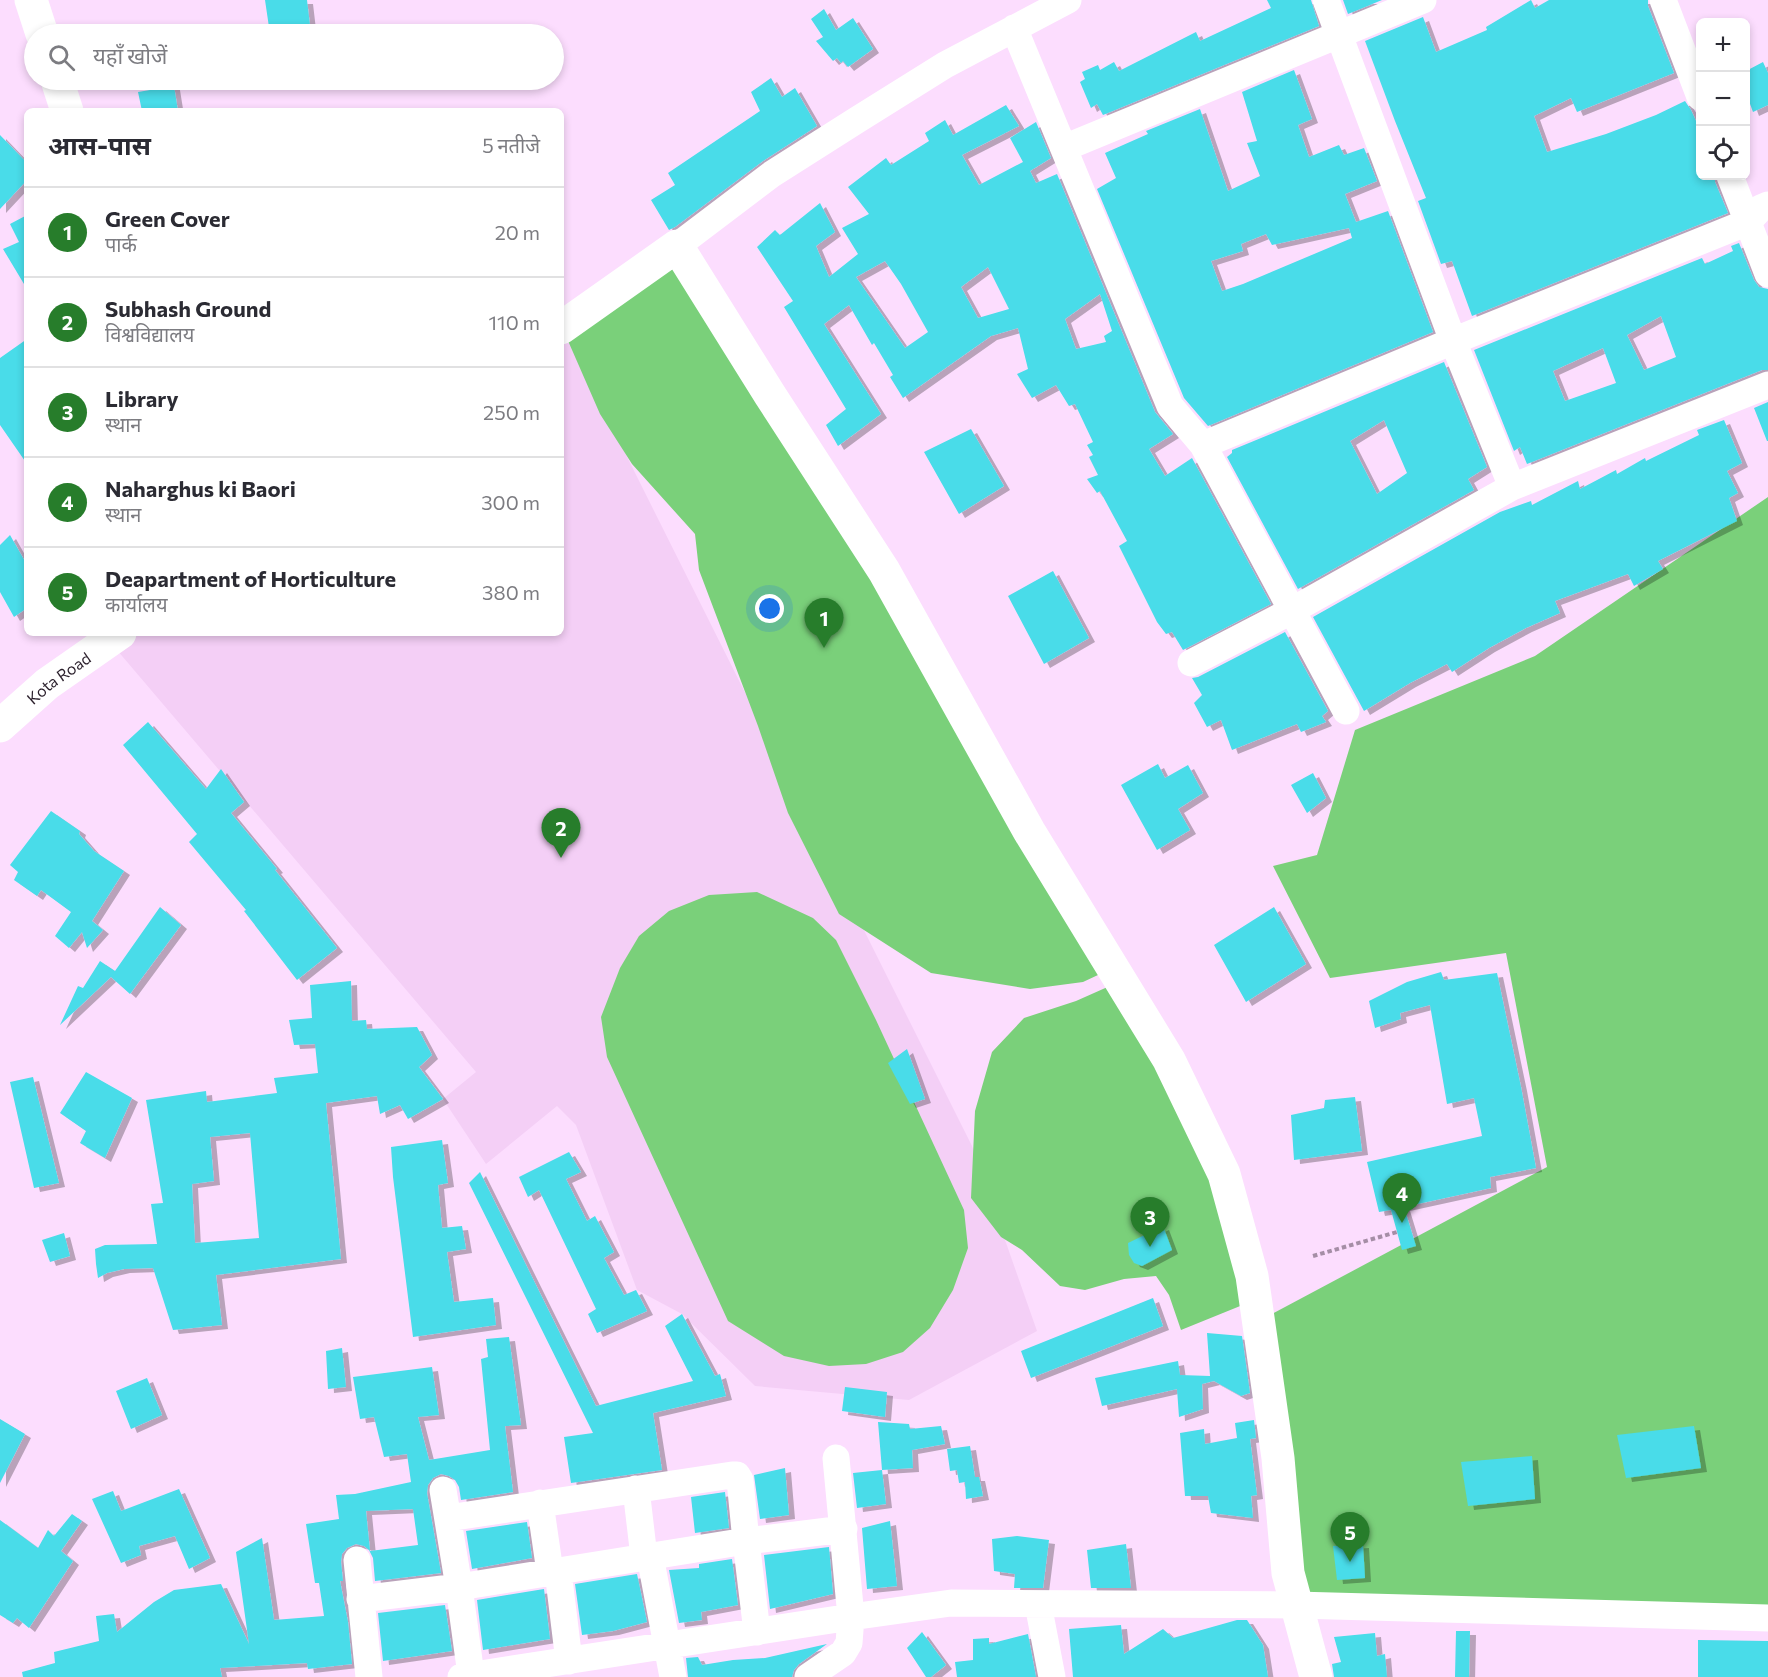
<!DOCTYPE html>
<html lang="hi">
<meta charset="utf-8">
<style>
body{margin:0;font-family:Commissioner,"Noto Sans Devanagari",sans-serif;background:#f2f2f3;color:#2b2b33}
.controls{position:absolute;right:18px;top:18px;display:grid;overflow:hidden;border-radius:9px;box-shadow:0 3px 9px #0003}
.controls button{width:54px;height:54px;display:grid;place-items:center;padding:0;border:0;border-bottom:2px solid #e1e1e2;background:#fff;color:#2b2b33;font:30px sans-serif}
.you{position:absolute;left:770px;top:609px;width:21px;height:21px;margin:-15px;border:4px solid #fff;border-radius:50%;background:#1a73e8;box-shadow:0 0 0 9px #1a73e833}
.badge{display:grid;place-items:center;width:39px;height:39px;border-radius:50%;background:#277d2b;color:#fff;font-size:20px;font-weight:700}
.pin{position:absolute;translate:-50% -50px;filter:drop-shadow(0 2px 3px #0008)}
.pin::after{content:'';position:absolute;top:32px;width:21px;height:18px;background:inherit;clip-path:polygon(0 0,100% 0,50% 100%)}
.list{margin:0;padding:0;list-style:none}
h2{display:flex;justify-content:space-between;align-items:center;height:78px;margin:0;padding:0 24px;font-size:26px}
h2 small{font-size:20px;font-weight:400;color:#7c7c81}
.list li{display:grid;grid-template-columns:39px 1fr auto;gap:18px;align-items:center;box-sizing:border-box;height:90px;padding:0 24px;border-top:2px solid #e1e1e2}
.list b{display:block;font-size:22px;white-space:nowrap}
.list p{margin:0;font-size:20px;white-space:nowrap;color:#7c7c81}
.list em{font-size:20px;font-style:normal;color:#7c7c81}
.icon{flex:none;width:33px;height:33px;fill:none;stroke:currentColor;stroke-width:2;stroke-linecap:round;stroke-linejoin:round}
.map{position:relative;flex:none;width:1768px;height:1677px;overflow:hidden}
.search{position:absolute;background:#fff;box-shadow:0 3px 9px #0003;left:24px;top:24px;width:540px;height:66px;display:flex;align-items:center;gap:15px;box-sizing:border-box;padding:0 21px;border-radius:33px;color:#7c7c81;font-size:22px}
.panel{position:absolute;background:#fff;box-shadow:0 3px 9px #0003;left:24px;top:108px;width:540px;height:528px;border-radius:9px}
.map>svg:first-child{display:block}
</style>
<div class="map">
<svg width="1768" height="1677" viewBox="0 0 1768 1677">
<defs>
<filter id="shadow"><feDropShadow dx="6" dy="4" stdDeviation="0" flood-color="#0004"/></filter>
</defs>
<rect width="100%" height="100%" fill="#fcddfe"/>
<path fill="#f4cff6" d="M562,327l410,819 65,185 -128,69 -154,-14 -73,-72 -45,-24 -61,-165 -19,-19 -71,58 -43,-65 33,-27 -365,-429 14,-10h436z"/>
<path fill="#7ad07a" d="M677,246l436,722 -30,14 -53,7 -99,-16 -92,-59 -51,-101 -30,-87 -59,-156 -4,-36 -63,-70 -32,-50 -38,-87z
M1768,497v1120l-472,-12 -37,-284 288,-154 -41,-214 -176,25 -57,-112 44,-11 38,-125 180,-74z
M757,892l56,26 23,22 40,80 88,190 4,38 -15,42 -23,38 -27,24 -37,12 -37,2 -45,-10 -56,-35 -121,-264 -6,-40 19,-49 19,-32 30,-25 40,-16z
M1121,981l48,79 86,240 -74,30 -12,-35 -13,-19 -32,3 -39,11 -25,-4 -38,-36 -21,-13 -30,-39 4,-87 17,-59 32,-34 52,-17z"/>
<path fill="#48dce9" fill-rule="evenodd" filter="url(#shadow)" d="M265,0h42l4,34h-41z
M1267,0h44l8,26 -216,89 -6,-11 -6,4 -11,-26 5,-3 -3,-7 16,-7 2,5 14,-8 5,9 77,-39 4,9 71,-33z
M1343,0h39l-34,14z
M1531,0l4,8 14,-8h99v6l26,67 -97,39 -6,-14 -37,18 13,36 59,-18 50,-19 29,-14 6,9 10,22v44h14v6l13,31 -256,103 -20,-55 -11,3 -23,-63 8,-3 -31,-77 -30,-80 58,-24 13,35 51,-22 -1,-3z
M824,9l12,21 17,-12 20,31 -25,18 -5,-6 -2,2 -4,-5 -4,3 -17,-20 7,-4 -12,-18z
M1763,62l5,11v32l-15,7 -7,-19v-22z
M1294,70l18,49 -14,6 11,32 30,-12 5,10 20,-7 13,33 -32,13 11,28 32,-11 45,121 -225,94 -24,-28 -87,-209 19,-11 -11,-25 43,-19 -2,-3 54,-22 28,82 32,-15 -13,-33 10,-2 -15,-49zM1349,228l3,10 -109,46 -21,7 -11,-30 32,-10 -2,-7 25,-10 6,11z
M771,78l11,19 13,-9 22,38 -54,35 -88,66 -6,3 -18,-30 24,-15 -7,-12 92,-62 -9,-19z
M149,80h24l5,31h-36l-4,-19 12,-2z
M1006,105l13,21 -57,29 17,30 44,-23 -13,-24 26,-16 15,36 -21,13 6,12 21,-9 98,238 18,22 -24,15 16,27 27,-18 79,146 -88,46 -11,-18 -6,2 -9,-12 -38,-76 8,-5 -27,-50 -3,2 -10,-14 11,-4 -9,-18 4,-2 -6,-10 6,-3 -18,-38 -6,2 -13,-21 -24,13 -15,-24 11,-5 -10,-41 -27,8 -88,62 -13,-21 3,-2 -19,-32 -2,2 -23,-40 -25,19 57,90 -43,32 -12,-21 20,-16 -62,-102 9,-6 -36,-54 18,-17 5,5 40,-32 15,29 -19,14 13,31 29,-23 -16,-26 27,-14 -21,-27 38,-29 5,7 38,-24 -4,-8 20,-13 8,15zM885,261l16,23 27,48 -23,16 -49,-71zM988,267l21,42 -31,9 -17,-31zM1100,294l12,37 -8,5 2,6 -30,7 -11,-30z
M0,135l27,28v17l-27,29z
M27,215v74l-24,-40 16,-7 -9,-18z
M1739,243l15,37 5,7 9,2v81h-6l-235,94 -7,-17 -6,4 -40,-101 228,-92 3,6 28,-13 -2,-5zM1661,316l15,41 -32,13 -17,-35zM1603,348l13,35 -51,18 -12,-30z
M27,339v125l-27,-39v-67z
M1444,362l43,105 -19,12 6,11 -176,99 -71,-132 5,-4v-3zM1384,420l23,53 -30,21 -27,-53z
M1768,402v39h-1l-13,-33z
M1724,420l18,43 -15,8 11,22 -9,5 8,23 -79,40 5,8 -29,17 -6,-12 -73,27 5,12 -34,15 -37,20 -37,24 -5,-8 -37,19 -46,28 -51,-94 187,-105 31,-11 1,4 46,-24 2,8 36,-19 1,4 28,-16 1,3 53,-26 -2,-5z
M971,429l33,57 -45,28 -35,-62z
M10,535l17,30v43l-13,9 -14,-25v-47z
M1053,571l36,67 -45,26 -36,-68z
M1285,632l43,79 -6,5 4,6 -25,10 -4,-8 -65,26 -11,-30 -14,7 -13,-24 8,-8 -10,-17 6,-1z
M148,722l58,67 15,-20 23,33 -13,11 46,56 -2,1 62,78 -40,32 -53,-69 2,-1 -57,-68 8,-8 -74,-89z
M1158,764l7,14 23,-13 15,28 -25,16 12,21 -33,20 -36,-65z
M1313,773l13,25 -19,15 -16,-28z
M51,811l29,20 -1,3 15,17 30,20 -32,50 11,9 -16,18 -5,-16 -13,16 -14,-12 16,-24 -30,-22 -4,6 -23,-16 4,-8 -8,-7z
M160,907l21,18 -51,69 -19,-17 -51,48 18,-39 5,2 17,-27 15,10z
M1274,907l32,57 -60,38 -32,-57z
M1441,972l3,8 53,-7 24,114 15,81 -46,9 1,11 -87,19 12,39 -14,4 -11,-40 -12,2 -12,-50 115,-26 -8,-38 -27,6 -17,-99 -30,8 1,6 -26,9 -6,-27 38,-19z
M351,981l1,40 14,-1 1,9 50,-2 15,28 -13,12 24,32 -35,20 -8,-14 -20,9 -3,-18 -51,7 15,156 -125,16 6,50 -49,5 -20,-62 -29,1 -17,4 -9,5 -2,-14 -1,-15 10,-4 52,-1 -6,-40 12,-1 -17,-103 60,-9 1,11 70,-9 -3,-15 44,-5 -3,-29 -21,1 -5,-25 23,-2 -2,-33zM250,1133l9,105 -64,5 -3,-59 22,-3 -4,-44z
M907,1049l18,50 -15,5 -22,-41z
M86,1072l46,26 -27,60 -25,-15 6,-12 -26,-18z
M33,1077l26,106 -25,5 -24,-106z
M1355,1097l7,54 -68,9 -3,-45 33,-7 1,-8z
M442,1140l6,43 -10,2 4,43 20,-2 4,23 -19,3 7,50 39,-4 3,27 -83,12 -20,-160 -2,-30z
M569,1152l12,20 -15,7 21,42 8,-5 19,36 -10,6 20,37 12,-5 11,21 -50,22 -9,-19 8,-5 -57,-119 -11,7 -9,-20z
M480,1172l116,234 97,-25 -28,-55 17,-12 33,62 5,-2 6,22 -73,17 9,57 -91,13 -7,-46 29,-4 -124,-250z
M1163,1226l9,24 -30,16 -8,-3 -5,-8 -1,-12z
M64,1233l6,23 -20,6 -8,-22z
M1153,1298l10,28 -132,52 -10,-27z
M1207,1333l35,3 8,57 -9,3 -27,-15 -12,3 1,25 -24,8 -2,-28 -75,17 -7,-28 83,-17 2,14 30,1z
M509,1337l12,88 -16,1 8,66 -52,8 -2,-13 -4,-7 -6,-4 -8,-2 -8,4 -5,7 -1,8 14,80 -66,8 -2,-23 -4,-8 -5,-4 -8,-2 -9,4 -5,6 -1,8 2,19h-3l8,41 4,42 -44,5 -1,-6 -87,5 2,9h-199l-1,-5 33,-9 -1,-11 45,-11 -3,-25 18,-2 3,18 37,-30 20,-12 47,-6 28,60 -13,-92 26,-14 12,82 50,-4 -5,-33h-4l-9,-59 33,-5 -3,-24 19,-1 56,-12 -4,-28 -23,3 -10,-40 -14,2 -7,-42 79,-10 7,48 -21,2 11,43 61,-10 -9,-91 7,-2 -2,-18zM413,1509l5,36 -48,6 -4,-40z
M342,1348l4,39 -18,2 -2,-38z
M147,1378l15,37 -31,14 -15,-38z
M845,1387l42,5 -2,25 -43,-6z
M0,1419l25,15 -25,49z
M1254,1420l2,18 -6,1 7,56 -6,1 2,22 -42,-5 -3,-17h-23l-5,-63 24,-4 1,15 32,-6 -2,-15z
M878,1422l31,2 1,5 31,-3 4,18 -33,6 1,18 -31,2z
M1694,1426l7,42 -75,10 -9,-43z
M970,1446l5,31h4l4,19 -17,3 -1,-17 -6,1 -2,-13 -7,1 -3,-22z
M1532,1456l3,43 -67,7 -7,-44z
M785,1468l4,47 -29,4 -6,-44z
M882,1470l4,34 -29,4 -4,-35z
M179,1489l31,69 -21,11 -14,-33 -36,10 2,9 -20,8 -29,-64 21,-8 8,20z
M725,1492l4,36 -34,5 -4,-36z
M72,1514l10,7 -21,30 12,10 -44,67 -12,-10 -4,5 -13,-8v-95l38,28 10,-18 6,6z
M890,1521l7,65 -30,3 -5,-61z
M527,1522l5,36 -60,11 -6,-38z
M1017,1536l32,4 -6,48h-29l1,-14 -21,-3 -2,-32z
M1126,1544l5,44h-40l-4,-38z
M1363,1544l2,34 -28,2 -4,-34z
M829,1547l4,47 -63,15 -6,-54z
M732,1559l6,46 -37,7 1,8 -23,3 -10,-53 30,-2v-4z
M637,1574l10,48 -34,9 -31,4 -7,-51z
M544,1589l6,50 -67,11 -6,-50z
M445,1605l7,46 -69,10 -5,-48z
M1237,1620h10l16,25 5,32h-195l-4,-48 52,-4 3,29 39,-25 10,9z
M1456,1631h14l-1,46h-14z
M922,1632l24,33 -15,12h-5l-19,-29z
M1375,1633l2,23 8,-2 2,23h-53l-2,-13 9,-2 -7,-25z
M1028,1634l8,43h-79l-2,-15 18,-2v-21l16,-1v6z
M1698,1640l70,1v36h-70z
M827,1644l-28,20 -5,6 -2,7h-104l-2,-19 12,-1 4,8 31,-5 32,-2z"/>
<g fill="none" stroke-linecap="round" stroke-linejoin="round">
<path stroke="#a58ea6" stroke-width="4" stroke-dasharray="4.5 3" stroke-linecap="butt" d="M1313,1256l84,-24"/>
<path stroke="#fff" stroke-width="27" d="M1326,0l127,341 59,146
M1663,0l37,97
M1014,28l156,378 33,39 143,266
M1064,148l359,-148
M1730,176l38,98
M677,246l95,-72 85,-54 88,-55 123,-65
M1203,445l250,-104 295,-119 13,-14 7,-3
M1191,663l100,-52 221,-124 256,-102
M636,1489l8,68
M540,1503l10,69
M448,1518l284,-43h5l3,5 6,61 98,-12
M650,1556l23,121
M357,1560l12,117
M558,1571l11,90
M360,1599l99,-12 -16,-97
M1038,1604l14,73
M471,1675l-12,-88 287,-46 11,91
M461,1677l390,-60 100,-14 345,2 472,13
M808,1677l35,-24 6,-10 2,-26 -15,-159"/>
<g stroke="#fff" stroke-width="33">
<path d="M31,0l11,34"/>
<path d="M57,80l10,31"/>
<path d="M561,328l116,-82 93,149 114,176 145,260 140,229 55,114 28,102 26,182 10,115 28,104"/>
<path id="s1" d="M0,726l47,-42 73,-51"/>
</g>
</g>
<g text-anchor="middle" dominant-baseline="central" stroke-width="4.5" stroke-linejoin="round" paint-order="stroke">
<g font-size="16" fill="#2a1f2b" stroke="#fcddfe">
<text stroke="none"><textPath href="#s1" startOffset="76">Kota Road</textPath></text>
</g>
</g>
</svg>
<div class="controls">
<button>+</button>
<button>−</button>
<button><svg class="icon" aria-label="locate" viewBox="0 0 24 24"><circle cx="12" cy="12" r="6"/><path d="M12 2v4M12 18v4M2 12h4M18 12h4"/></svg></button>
</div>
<div class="you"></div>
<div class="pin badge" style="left:824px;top:648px">1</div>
<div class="pin badge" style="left:561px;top:858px">2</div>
<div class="pin badge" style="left:1150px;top:1247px">3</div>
<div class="pin badge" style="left:1402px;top:1223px">4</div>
<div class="pin badge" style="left:1350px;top:1562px">5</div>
<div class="search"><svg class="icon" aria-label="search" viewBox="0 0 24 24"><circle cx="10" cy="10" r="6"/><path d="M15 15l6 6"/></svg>यहाँ खोजें</div>
<section class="panel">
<h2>आस-पास<small>5 नतीजे</small></h2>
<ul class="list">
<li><span class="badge">1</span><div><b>Green Cover</b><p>पार्क</p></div><em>20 m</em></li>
<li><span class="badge">2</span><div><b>Subhash Ground</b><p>विश्वविद्यालय</p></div><em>110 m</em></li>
<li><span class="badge">3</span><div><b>Library</b><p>स्थान</p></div><em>250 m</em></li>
<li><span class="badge">4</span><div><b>Naharghus ki Baori</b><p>स्थान</p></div><em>300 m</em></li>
<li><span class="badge">5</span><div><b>Deapartment of Horticulture</b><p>कार्यालय</p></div><em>380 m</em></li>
</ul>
</section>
</div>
